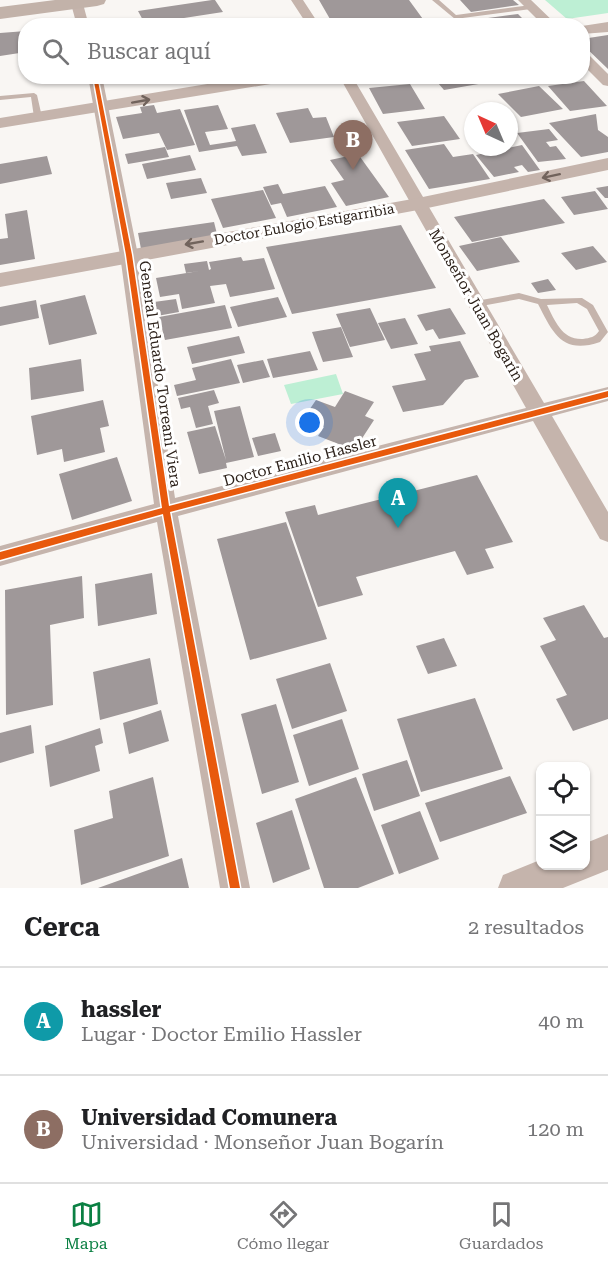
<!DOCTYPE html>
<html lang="es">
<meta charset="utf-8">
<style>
body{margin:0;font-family:"Roboto Serif",serif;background:#f6f6f6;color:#202124}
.controls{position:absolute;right:18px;bottom:18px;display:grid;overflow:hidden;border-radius:12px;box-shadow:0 2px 4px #0004}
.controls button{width:54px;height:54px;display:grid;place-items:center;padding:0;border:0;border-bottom:2px solid #e0e0e0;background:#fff;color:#202124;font:30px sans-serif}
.compass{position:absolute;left:464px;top:102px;width:54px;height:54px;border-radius:50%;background:#fff;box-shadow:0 2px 4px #0004;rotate:316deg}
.you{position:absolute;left:310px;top:423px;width:21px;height:21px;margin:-15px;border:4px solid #fff;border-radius:50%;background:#1a73e8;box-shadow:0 0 0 9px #1a73e833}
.badge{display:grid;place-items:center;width:39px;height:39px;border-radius:50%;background:#0b8043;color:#fff;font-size:20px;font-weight:700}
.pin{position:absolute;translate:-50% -50px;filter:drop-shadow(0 2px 3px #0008)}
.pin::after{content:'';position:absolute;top:32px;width:21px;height:18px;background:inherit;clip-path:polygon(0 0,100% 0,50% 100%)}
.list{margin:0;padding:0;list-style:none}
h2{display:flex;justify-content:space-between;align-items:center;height:78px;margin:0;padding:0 24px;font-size:26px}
h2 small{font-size:20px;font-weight:400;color:#757577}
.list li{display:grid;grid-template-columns:39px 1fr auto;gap:18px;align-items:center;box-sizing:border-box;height:108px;padding:0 24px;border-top:2px solid #e0e0e0}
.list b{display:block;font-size:22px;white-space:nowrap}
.list p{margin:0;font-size:20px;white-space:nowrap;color:#757577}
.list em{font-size:20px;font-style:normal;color:#757577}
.icon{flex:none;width:33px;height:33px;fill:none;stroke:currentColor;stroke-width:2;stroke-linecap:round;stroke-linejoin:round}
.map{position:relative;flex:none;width:608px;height:888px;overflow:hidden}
.search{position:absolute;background:#fff;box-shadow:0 2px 4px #0004;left:18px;right:18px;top:18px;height:66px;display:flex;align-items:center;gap:15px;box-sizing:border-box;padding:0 21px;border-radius:24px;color:#757577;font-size:22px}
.sheet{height:294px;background:#fff}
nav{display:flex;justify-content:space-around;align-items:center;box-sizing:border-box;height:84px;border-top:2px solid #e0e0e0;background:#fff;font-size:16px;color:#757577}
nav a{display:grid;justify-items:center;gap:3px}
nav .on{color:#0b8043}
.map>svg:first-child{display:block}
</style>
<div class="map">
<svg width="608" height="888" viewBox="0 0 608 888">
<rect width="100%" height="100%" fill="#f9f6f3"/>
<path fill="#bdefd4" d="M545,0h63v13l-41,6z
M336,374l7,20 -52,10 -7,-19z"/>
<path fill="#9f9899" d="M212,0h3l8,12 -78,12 -7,-13z
M319,0h90l19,26h-94z
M460,0h53l6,5 -48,7z
M518,14l12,12h-86v-2z
M113,18l2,8h-19l-1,-6z
M26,31v21l-26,4v-23z
M608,35v34l-26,-25v-5z
M106,76h20l1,4 -20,3z
M432,76h53l5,6 -46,8z
M584,81l23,25 -37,5 -22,-25z
M410,84l15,25 -42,5 -14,-26z
M539,86l24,23 -42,8 -23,-23z
M154,105l3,8 23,-4 15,36 -28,5 -8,-17 -36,6 -7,-22 26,-4 -2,-6z
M218,105l10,24 -23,3 5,13 26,-4 -5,-13 24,-4 12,29 -25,3 -5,-10 -38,6 -15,-42z
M308,108l5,10 13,-1 8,20 -44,6 -14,-30z
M596,114l2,16 10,7v15l-27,5 -32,-34z
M444,116l16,23 -48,7 -15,-24z
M549,129l9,11 -12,2 4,5 6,-1 10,13 -28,3 -21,-29z
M444,144l9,13 20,-3 17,25 -61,10 -24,-39z
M522,145l18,25 -12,2 -6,-7 -8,2 5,5 -25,5 -18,-22z
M165,147l4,10 -41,7 -3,-10z
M358,154l31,43 -43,9 -15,-23 13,-3 -14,-20z
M190,155l6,15 -49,9 -5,-15z
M47,156l5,18 -52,10v-20z
M201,178l6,15 -36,6 -5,-16z
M278,184l5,10 42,-8 12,21 -50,10 -6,-14 -10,2 -8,-18z
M608,186v12h-3l-9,-10z
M263,190l13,28 -53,10 -12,-29z
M595,191l13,18 -34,6 -13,-18z
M544,199l21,24 -93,19 -18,-25z
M27,210l8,49 -35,6v-26l8,-1 -3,-24z
M214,222l4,16 -77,11 -3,-16z
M401,225l35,63 -144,26 -26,-67z
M501,237l19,25 -43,9 -18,-25z
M593,246l14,16 -31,8 -15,-17z
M241,257l2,4 21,-3 11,31 -45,8 -4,-13 -16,2 5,17 -33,6 -3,-15 -19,3 -4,-19 49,-8 -19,3 -2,-9 23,-3 2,9 2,-1 -2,-7z
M548,279l8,11 -18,3 -7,-10z
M85,295l12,39 -48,11 -9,-40z
M278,297l9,20 -49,10 -8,-20z
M176,299l3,13 -22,4 -3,-14z
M36,300l3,18 -39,8v-19z
M225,305l7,23 -67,12 -6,-23z
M370,308l15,32 -35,7 -14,-33z
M450,308l16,26 -27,5 -6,-10 -7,2 -9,-16z
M405,318l13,26 -27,5 -13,-26z
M341,327l12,30 -30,5 -11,-30z
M239,336l6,17 -53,11 -5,-17z
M460,341l19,36 -14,3 -22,25 -40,7 -11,-26 34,-6 -12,-26 17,-3 -2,-5z
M310,351l8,19 -45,8 -6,-19z
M81,359l3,32 -53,9 -2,-32z
M231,359l9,24 -63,13 -3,-11 22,-5 -4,-12z
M263,360l7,17 -27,6 -6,-18z
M214,390l5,13 -11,3 5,18 -17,4 -6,-21 -9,2 -3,-11z
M345,391l29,11 -9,14 9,4 -15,23 -5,-2 -5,7 -31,-12 6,-9 -21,-8 13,-19 19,7z
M103,400l6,26 -9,2 5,24 -41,10 -2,-13 -25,6 -6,-39z
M240,406l14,51 -28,6 1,5 -28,6 -12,-42 28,-6 11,34 -12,-49z
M275,433l6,18 -23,5 -6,-18z
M117,457l15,44 -60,19 -13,-46z
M477,475l36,67 -28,7 9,19 -27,7 -12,-24 -99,26 7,18 -45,12 -33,-95 30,-7 3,10z
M286,522l41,117 -77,21 -33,-121z
M152,573l5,41 -59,12 -3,-42z
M82,576l2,42 -34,7 3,80 -47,10 -1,-125z
M584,605l20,33 4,-1v82l-35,12 -17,-32 11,-4 -27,-49 16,-6 -13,-22z
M444,638l13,28 -29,8 -12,-28z
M150,658l8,46 -58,16 -7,-48z
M330,663l17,48 -55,18 -16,-50z
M475,698l28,71 -82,23 -24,-73z
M276,704l23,78 -37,12 -21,-80z
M161,710l8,31 -40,13 -6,-31z
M342,719l17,50 -50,17 -16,-51z
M31,725l3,28 -34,10v-30z
M100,728l3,15 -8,3 5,25 -50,16 -5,-41z
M407,760l13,36 -46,15 -12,-37z
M510,776l17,37 -87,29 -15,-39z
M153,777l16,79 -88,29 -7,-55 39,-12 -4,-27z
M356,777l38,97 -36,14h-34l-29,-89z
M292,810l18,59 -37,14 -17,-60z
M420,811l19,48 -40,15 -18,-49z
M182,858l7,30h-91z"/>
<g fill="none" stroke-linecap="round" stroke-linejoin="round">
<path fill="#c5b4ac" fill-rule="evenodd" d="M432,0h7l17,15 75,-10 3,2 -3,2 -76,10z
M34,93l3,2 5,22 -4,2 -4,-2 -3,-20 -31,3v-4z
M519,293l22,6 41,-1 11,7 15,27 -8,10c-38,13 -47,-9 -62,-38l-19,-5 -43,8 -5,-3 5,-3zM577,303l10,6 12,22c-4,6 -9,7 -16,8 -21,1 -28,-18 -36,-34z"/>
<path fill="#c5b4ac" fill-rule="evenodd" d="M70,0h12l7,26h-12z
M291,0h12l17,26h-12z
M518,0h13l27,26h-14z
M582,52l5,1 21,21v12l-5,-1 -21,-21z
M88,76h14l36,179 37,243 351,-90 -187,-332h13l192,327 64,-16v14l-56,15 56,96v30l-8,-3 -67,-118 -355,95 72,372h-30l-63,-366 -157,44v-20l154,-42 -34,-249z"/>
<path fill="#c5b4ac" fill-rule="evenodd" d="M608,22v10l-26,2v-8z
M256,76h41l-8,5 -289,47v-10z
M608,158v12l-190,40 -418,77v-14l418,-75z
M608,834v36l-45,18h-65l5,-13 37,-15v6h46v-23z"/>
<path fill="#c2b2a9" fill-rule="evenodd" d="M55,0h51l-2,4 -7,2 -97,13v-12z"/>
<defs>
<path id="cycleway" d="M93,76h4l35,179 37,251 439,-115v6l-438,115 70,376h-10l-67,-374 -163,46v-8l162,-44 -36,-253z"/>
</defs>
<use href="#cycleway" stroke="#fff" stroke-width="3"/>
<use href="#cycleway" fill="#e8590c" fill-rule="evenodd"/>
</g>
<defs><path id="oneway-shaft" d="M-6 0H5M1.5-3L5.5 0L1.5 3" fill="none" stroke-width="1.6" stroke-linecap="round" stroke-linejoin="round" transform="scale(1.5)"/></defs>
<g stroke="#71635c">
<use href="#oneway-shaft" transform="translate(141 101) rotate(-10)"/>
<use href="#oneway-shaft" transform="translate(551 176) rotate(168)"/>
<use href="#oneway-shaft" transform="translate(194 243) rotate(170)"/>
</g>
<g text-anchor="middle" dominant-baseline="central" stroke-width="6" stroke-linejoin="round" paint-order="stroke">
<g font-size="14" fill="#2c211a" stroke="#fff">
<text transform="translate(304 224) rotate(-10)">Doctor Eulogio Estigarribia</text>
</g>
<g font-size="15" fill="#2c211a" stroke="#fff">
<text transform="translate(476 305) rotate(60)">Monseñor Juan Bogarín</text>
<text transform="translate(160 374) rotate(82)">General Eduardo Torreani Viera</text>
<text transform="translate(300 461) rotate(-15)">Doctor Emilio Hassler</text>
</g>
</g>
</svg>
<div class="controls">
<button><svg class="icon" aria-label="locate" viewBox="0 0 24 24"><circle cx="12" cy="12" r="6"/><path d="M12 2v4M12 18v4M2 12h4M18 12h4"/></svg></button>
<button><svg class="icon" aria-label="layers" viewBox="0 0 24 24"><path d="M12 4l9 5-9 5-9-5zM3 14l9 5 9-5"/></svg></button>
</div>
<svg class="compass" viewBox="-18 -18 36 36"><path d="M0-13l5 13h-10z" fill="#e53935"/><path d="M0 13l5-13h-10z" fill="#757577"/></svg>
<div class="you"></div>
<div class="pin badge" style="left:398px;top:528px;background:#0f9aa8">A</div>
<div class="pin badge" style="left:353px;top:170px;background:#8d6e63">B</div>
<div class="search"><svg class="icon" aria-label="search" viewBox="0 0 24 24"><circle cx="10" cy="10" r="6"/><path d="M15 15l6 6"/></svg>Buscar aquí</div>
</div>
<section class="sheet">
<h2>Cerca<small>2 resultados</small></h2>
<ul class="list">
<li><span class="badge" style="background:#0f9aa8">A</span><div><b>hassler</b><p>Lugar · Doctor Emilio Hassler</p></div><em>40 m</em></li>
<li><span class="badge" style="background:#8d6e63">B</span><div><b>Universidad Comunera</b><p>Universidad · Monseñor Juan Bogarín</p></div><em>120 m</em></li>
</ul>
</section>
<nav>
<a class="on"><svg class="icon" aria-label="map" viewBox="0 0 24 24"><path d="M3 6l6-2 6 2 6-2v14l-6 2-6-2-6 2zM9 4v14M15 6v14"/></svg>Mapa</a>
<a><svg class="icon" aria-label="directions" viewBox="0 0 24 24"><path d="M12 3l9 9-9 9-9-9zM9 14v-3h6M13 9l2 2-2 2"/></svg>Cómo llegar</a>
<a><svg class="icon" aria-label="saved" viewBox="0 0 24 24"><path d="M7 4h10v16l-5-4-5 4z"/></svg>Guardados</a>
</nav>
